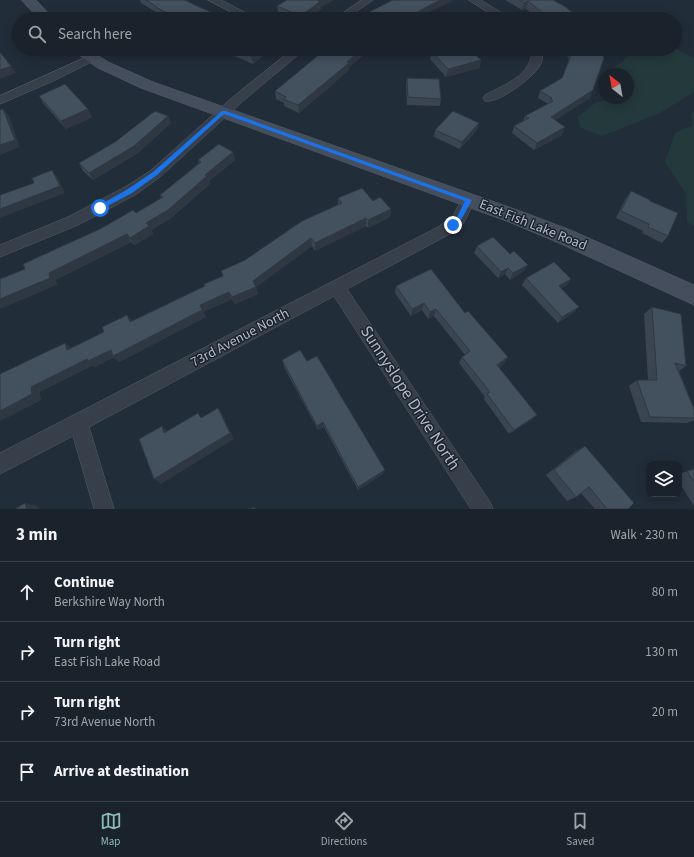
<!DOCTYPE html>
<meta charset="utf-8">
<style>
body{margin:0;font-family:"Source Sans 3",sans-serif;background:#272f38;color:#f1f3f6}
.controls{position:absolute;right:12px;bottom:12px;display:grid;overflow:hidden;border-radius:8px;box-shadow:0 2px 10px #0003}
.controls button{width:36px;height:36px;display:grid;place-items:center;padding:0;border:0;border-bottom:1px solid #383f48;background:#1a222c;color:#f1f3f6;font:20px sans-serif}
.compass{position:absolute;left:598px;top:68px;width:36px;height:36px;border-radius:50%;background:#1a222c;box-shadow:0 2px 10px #0003;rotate:329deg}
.stop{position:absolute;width:12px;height:12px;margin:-9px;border:3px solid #1a73e8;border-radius:50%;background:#fff}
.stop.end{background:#1a73e8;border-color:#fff;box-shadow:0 1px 4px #0008}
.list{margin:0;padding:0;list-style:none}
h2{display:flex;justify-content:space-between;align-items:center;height:52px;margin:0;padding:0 16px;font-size:17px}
h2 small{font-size:13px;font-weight:400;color:#9fa4a9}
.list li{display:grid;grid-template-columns:26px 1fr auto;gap:12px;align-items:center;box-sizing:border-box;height:60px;padding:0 16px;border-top:1px solid #383f48}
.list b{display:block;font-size:15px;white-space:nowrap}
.list p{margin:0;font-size:13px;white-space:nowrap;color:#9fa4a9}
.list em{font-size:13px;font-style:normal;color:#9fa4a9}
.icon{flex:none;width:22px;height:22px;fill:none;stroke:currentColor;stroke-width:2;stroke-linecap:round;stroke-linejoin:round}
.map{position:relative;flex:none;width:694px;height:509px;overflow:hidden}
.search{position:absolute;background:#1a222c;box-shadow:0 2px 10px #0003;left:12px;right:12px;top:12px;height:44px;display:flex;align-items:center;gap:10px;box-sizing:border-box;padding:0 14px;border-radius:22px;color:#9fa4a9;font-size:15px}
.sheet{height:292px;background:#1a222c}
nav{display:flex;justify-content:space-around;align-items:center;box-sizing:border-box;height:56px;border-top:1px solid #383f48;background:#1a222c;font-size:11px;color:#9fa4a9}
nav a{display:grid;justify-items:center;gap:2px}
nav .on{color:#8bbbb9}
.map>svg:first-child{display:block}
</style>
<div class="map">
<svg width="694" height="509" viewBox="0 0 694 509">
<rect width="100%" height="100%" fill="#222d3a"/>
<path fill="#24393b" d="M675,48l19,10v34l-36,22 -56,22 -21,-8 -4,-10 19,-16 32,-4v-24l-21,-1 31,-24z
M694,112v114l-7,-4 -1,-28 -21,-32 10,-29 18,-8 -2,-12z"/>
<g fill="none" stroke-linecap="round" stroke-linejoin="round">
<defs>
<path id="street" d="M208,0h13l37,19h-13z
M362,0h11l-27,19h-12z
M469,0h12l30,19h-12z
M293,49h12l-63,53 -82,75 -25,18 -57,30 -78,32v-12l68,-28 57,-30 25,-16 84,-75z
M532,49h10c1,7 1,12 -3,18 -7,11 -41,37 -54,34l-2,-3 2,-3c19,-10 48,-20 47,-46z
M91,55l4,1 1,2 -1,2 -44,22 -51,22v-8z
M469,194l5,1 2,4 -13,25 -15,11 -101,54 143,213 3,7h-22l-137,-213 -245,131 25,82h-20l-21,-73 -73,38v-21l438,-226 15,-11 11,-21z"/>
<path id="secondary" d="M22,0h14l18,19h-15z
M71,49h17l20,13 45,20 370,130 50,19 121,54v20l-135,-62 -50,-21 -368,-134 -43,-20z"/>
</defs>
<use href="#street" stroke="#545d68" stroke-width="1"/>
<use href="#secondary" stroke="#545d68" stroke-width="1"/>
<use href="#street" fill="#363f4a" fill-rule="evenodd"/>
<use href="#secondary" fill="#444e5d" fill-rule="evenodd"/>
</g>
<path fill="#3a4551" d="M140,0h45l10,5 31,14h-59l-26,-16z
M287,0h46l-12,7v2l-15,10h-15l-13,-6 -1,-7z
M505,0h48l28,19h-42l-13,-10 -4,1z
M452,1l-23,11 -12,7h-55z
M212,49h59l-18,15 -32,-14 -2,2z
M326,49h45l-22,18v3l-50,43 -15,-7v-3l-8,-4 -1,-8z
M564,49h36l-10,49 -35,22 7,15 -28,15 -22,-17 2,-7 9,-5 2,-5 23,-12 -10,-6 2,-7 22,-13 7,-18z
M432,52l49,8 -2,8 -33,9 -16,-18z
M407,78l34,21 -1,7 -33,-1 -1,-20z
M39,96l53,21 -26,12 -23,-26z
M168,116l3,7 -33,30 -45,27 -10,-9 -4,-8z
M479,123l-2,7 -17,19 -26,-12 1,-7z
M233,152l2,8 -26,21 1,3 -39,34 -20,12 2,4 -18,11 -4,-3 -76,38 2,5 -32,-16 77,-41 34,-15 25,-15 -1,-3 39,-32 -1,-3z
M631,191l19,10 18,35 -6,7 -20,-10 1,-2 -27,-13 10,-20z
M338,198l35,3 18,8 -1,8 -22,11 -2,-2 -51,25 -3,-5 -56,41 2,7 -23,10 -3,-5 -29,13 3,5 -87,45 -5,-5 -19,10 -2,-2 -54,27 2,8 -41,21 65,-78 6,5 33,-16 23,-17 5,6 73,-35 18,-10 -2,-5 24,-11 93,-56z
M477,246l47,25 -14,9 -5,-6 -7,4 -24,-25z
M431,269l73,95 -5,3 38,48 -6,5 -22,14 -25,-35 1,-2 -26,-34 3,-6 3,-2 -31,-39 -6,3 -6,-9 -11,6 -16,-23 1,-7z
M526,278l45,1 -4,6 -6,3 13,24 -16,11 -36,-38z
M652,307l34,59 -7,5 15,38v11l-7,3 -46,-1 -12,-36 8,-6h11l-4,-66z
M282,360l25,1 76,113 -25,16 -34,-63 -6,3 -34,-63z
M585,446l43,63h-33l-14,-16 -5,4 -9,4 -21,-26 30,-24z
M694,469v37l-15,-24v-8z"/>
<path fill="#2f3842" d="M319,0h14l-12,7v2l-15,10h-6v-3z
M441,0h12l-1,1 -23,11 -12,7h-10v-1l23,-13z
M528,1l-2,8 -4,1 2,-7z
M218,49h3v1l-2,2z
M261,49h10l-18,15 -1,-7z
M362,49h9l-22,18v3l-50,43 -1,-8 49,-43z
M481,60l-2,8 -33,9 2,-8z
M11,66l5,7 -16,6v-9z
M593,90l-3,8 -42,27 3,-8z
M3,109l6,7 11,31 -20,8v-10z
M88,109l4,8 -26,12 -5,-8z
M168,116l3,7 -33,30 -45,27 -4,-7z
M479,123l-2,7 -17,19 2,-7z
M565,127l-3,8 -28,15 3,-7z
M233,152l2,8 -26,21 1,3 -39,34 -20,12 2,4 -18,11 -5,-7 16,-15 59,-48z
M52,170l5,7 8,16 -65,25v-9z
M391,209l-1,8 -22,11v-8z
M366,218v8l-51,25v-8z
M127,234l4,8 -76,38 2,5 -57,24v-10l49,-26z
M311,238l1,8 -56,41 2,7 -23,10 -3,-7 21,-16z
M528,265l-4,6 -14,9 3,-7z
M508,268l-3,6 -7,4 3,-6z
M571,279l-4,6 -12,7 4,-6z
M229,292l3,7 -29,13 -3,-7z
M424,303l-2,7 -11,6 1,-7z
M579,307l-5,5 -16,11 4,-6z
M436,309l-2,7 -6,3 2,-7z
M202,310l4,7 -87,45 -5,-5 -19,10 -2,-2 -54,27 2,8 -41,21v-10l31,-24 56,-28 24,-9z
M127,315l5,7h-2z
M65,343l7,6 -5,1z
M508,357l-4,7 -11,7 4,-6z
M218,408l4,6 12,25 -73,45 -7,-5z
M537,415l-6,5 -22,14 5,-4z
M323,422l1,5 -6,3 -1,-4z
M162,426l6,6 -4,1z
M385,470l-2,4 -25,16v-3z
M25,503l12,3 1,3h-11z"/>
<path fill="#43505e" stroke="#2f3842" d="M146,0h39l10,5 31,14h-47l-16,-8z
M287,0h32l-1,1 2,1 -20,14 -23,-10z
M393,0h48l-11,5 -23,13 -5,-2 -4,3h-36l9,-8z
M519,0h34l11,6 17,13h-31l-22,-18 -4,2z
M234,49h27l-9,8z
M326,49h36l-15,13 2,1 -51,42 -15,-6 3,-2 -11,-6z
M441,49h28l12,11 -33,9 -16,-17z
M570,49h30l4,9 -11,32 -42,27 14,10 -28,16 -23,-17 15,-8 -4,-2 28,-15 -3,-2 2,-1 -12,-7 22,-13 10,-25z
M0,52l11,14 -11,4z
M407,78l32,1 2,20 -33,-2z
M65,84l23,25 -27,12 -22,-25z
M3,109l12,31 -15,5v-35z
M155,111l13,5 -34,30 -45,27 -10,-10 36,-21z
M453,111l26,12 -17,19 -27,-12z
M219,144l14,8 -28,23 2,1 -39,34 -22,13 3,3 -19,12 -3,-4 -78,39 1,5 -50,21v-20l25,-10 -2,-5 79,-36 31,-18 3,3 27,-16 -3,-2 41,-33 -3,-2z
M52,170l8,16 -60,23v-14l34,-12 -2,-5z
M362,188l11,13 7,-4 11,12 -23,11 -2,-2 -51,25 -4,-5 -58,43 3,6 -24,10 -3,-5 -29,13 2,5 -89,46 -2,-6 -23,11 -1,-2 -56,28 1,7 -32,17v-37l65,-31 2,7 37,-18 -2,-5 25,-12 3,7 75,-36 -1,-2 19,-8 -2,-5 24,-11 57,-39 40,-18 -4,-5z
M631,191l19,9v1l28,12 -10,23 -20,-9 1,-3 -28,-13z
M493,237l17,17 4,-3 14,14 -15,8 -5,-5 -7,4 -24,-26z
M554,262l17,17 -12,7 20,21 -17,10 -36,-39z
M431,269l34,44 3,-2 40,46 -11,8 40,50 -23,15 -27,-36 3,-2 -28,-35 8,-6 -34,-42 -6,3 -6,-9 -12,6 -16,-23z
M652,307l29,7 5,52 -11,-3 19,46v9l-44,-1 -13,-37h20z
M300,350l7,11 10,-5 68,114 -27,17 -35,-65 -6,4 -35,-66z
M218,408l12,25 -76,46 -15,-40 23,-13 2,7 34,-20 3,5z
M585,446l49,57 -6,6h-21l-18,-22 -13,10 -22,-27z
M694,469v13l-7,-11z
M25,503l2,6h-12z
M255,507v2h-6z"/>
<path fill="#1a73e8" d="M222,111h4l246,89 -12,22 -5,5h-4v-4l5,-4 9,-18 -241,-87 -67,61 -25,18 -30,16h-4v-3l30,-17 25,-17z"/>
<g text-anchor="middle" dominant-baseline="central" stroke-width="3" stroke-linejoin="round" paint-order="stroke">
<g font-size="14" fill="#b1bac6" stroke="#1b242f">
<text transform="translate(533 225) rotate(22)">East Fish Lake Road</text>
<text transform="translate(240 338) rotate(-28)">73rd Avenue North</text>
</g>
<g font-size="17" fill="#b1bac6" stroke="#1b242f">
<text transform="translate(410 398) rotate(57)">Sunnyslope Drive North</text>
</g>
</g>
</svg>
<div class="controls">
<button><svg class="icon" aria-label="layers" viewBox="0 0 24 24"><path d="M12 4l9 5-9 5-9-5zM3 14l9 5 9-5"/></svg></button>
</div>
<svg class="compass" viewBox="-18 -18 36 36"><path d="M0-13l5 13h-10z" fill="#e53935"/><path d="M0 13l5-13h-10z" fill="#9fa4a9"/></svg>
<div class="stop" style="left:100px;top:208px"></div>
<div class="stop end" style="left:453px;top:225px"></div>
<div class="search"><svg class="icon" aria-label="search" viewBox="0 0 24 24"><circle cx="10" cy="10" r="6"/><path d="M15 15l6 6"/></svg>Search here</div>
</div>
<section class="sheet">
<h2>3 min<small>Walk · 230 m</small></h2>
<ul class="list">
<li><svg class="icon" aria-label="ahead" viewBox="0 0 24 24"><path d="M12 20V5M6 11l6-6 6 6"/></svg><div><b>Continue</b><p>Berkshire Way North</p></div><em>80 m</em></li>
<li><svg class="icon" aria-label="right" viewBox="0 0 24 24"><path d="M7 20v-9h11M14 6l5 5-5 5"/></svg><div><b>Turn right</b><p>East Fish Lake Road</p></div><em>130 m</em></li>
<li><svg class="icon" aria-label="right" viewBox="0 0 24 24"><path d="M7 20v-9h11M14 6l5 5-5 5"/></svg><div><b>Turn right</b><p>73rd Avenue North</p></div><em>20 m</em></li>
<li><svg class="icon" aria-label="arrive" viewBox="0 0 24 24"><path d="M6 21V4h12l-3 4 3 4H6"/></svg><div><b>Arrive at destination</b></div></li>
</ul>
</section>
<nav>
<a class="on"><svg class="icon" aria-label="map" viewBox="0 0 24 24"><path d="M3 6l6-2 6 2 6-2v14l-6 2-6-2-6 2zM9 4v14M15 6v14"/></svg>Map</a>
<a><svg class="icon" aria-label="directions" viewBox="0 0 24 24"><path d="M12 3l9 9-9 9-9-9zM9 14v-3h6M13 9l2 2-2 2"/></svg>Directions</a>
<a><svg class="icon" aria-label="saved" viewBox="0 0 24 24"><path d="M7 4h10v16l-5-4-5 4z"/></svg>Saved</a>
</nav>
